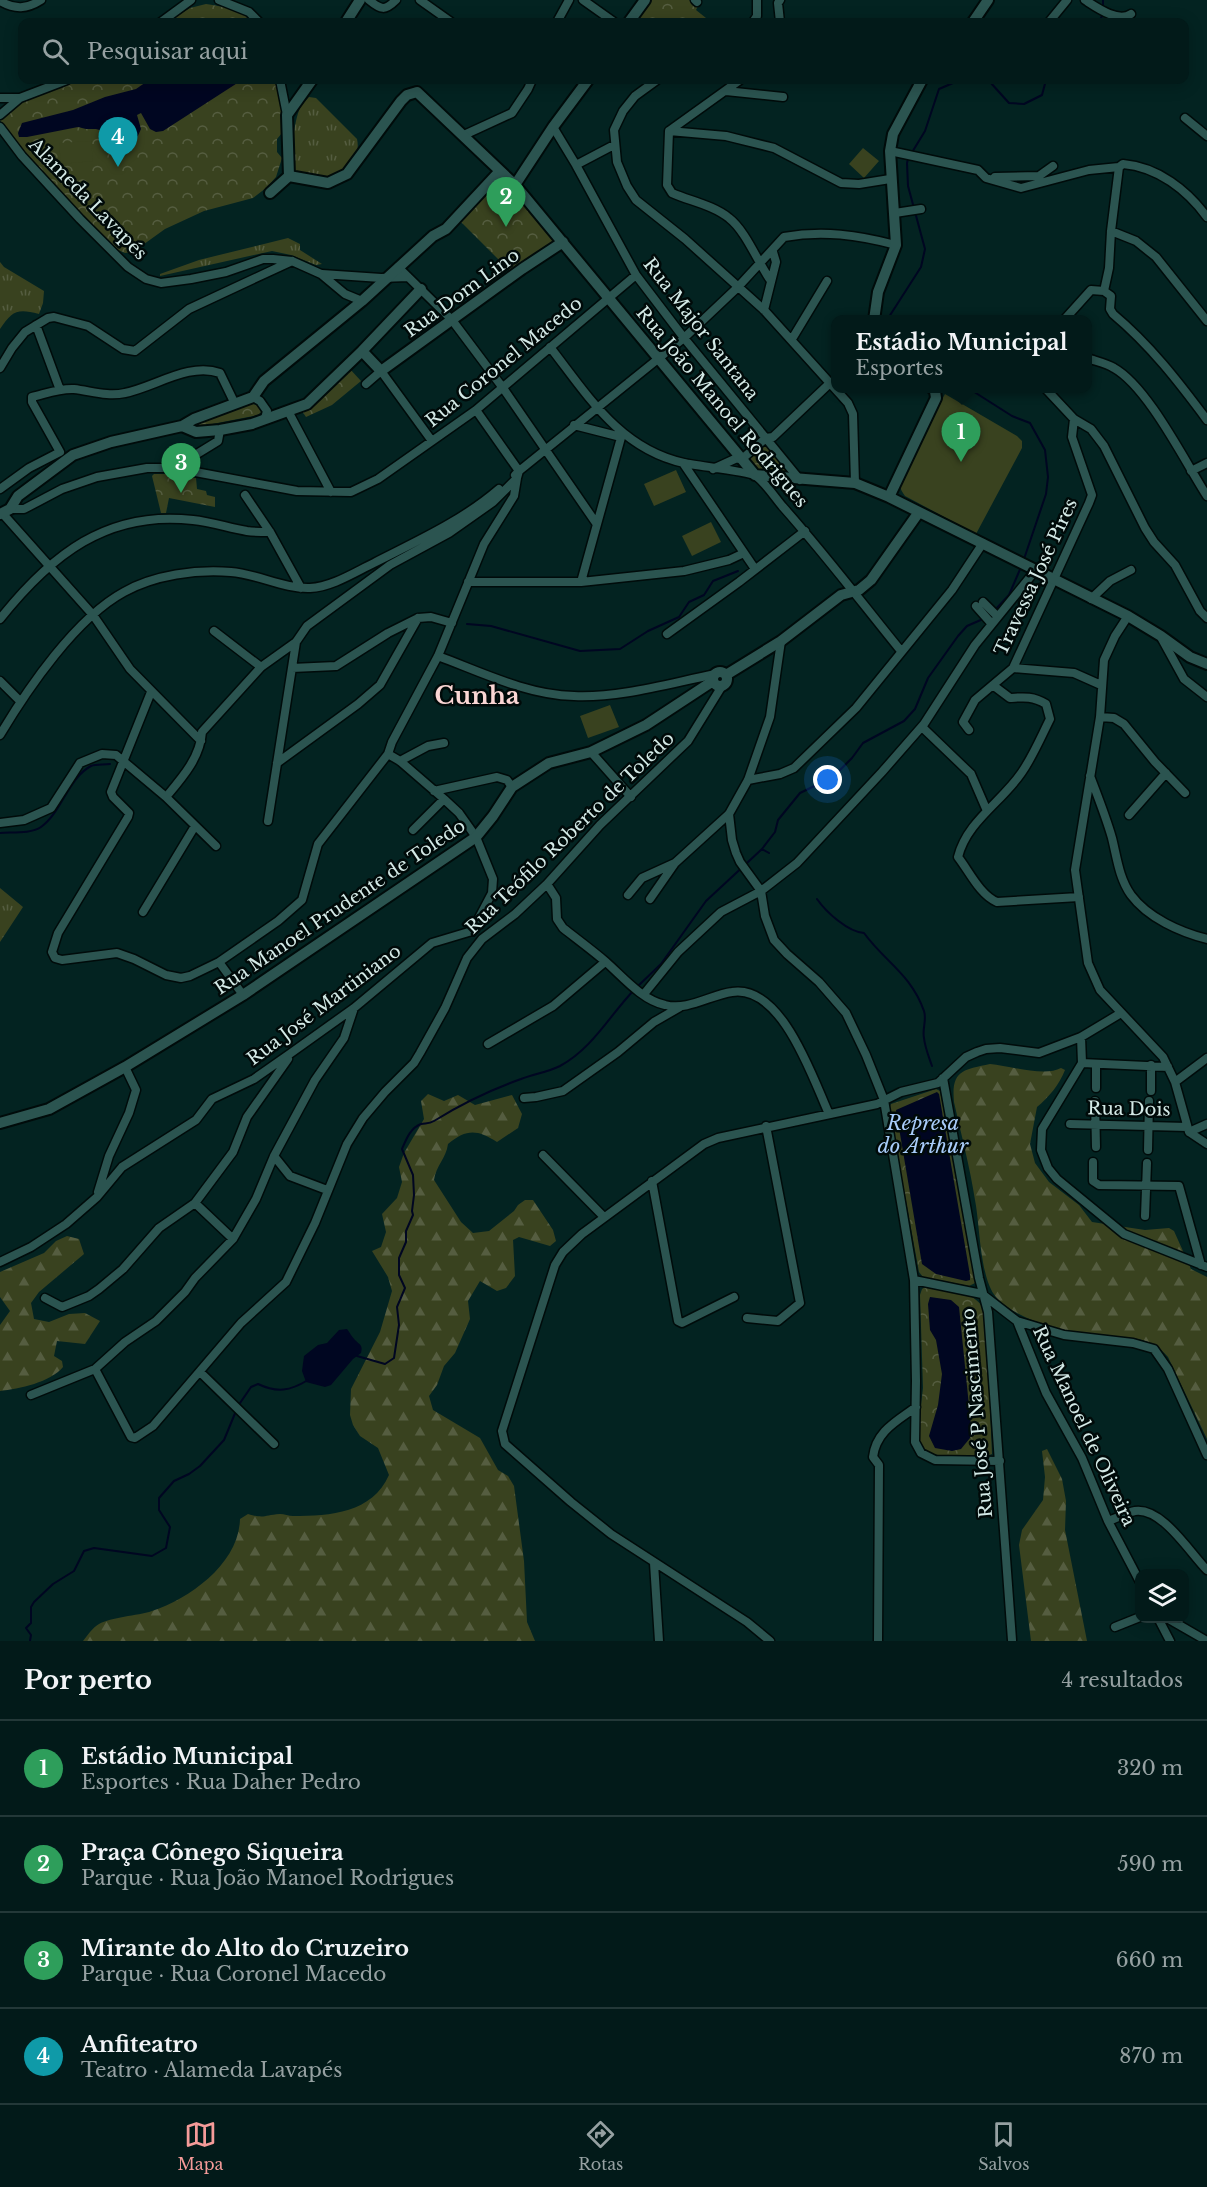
<!DOCTYPE html>
<html lang="pt">
<meta charset="utf-8">
<style>
body{margin:0;font-family:"Libre Baskerville",serif;background:#0c2322;color:#f1f3f6}
.controls{position:absolute;right:18px;bottom:18px;display:grid;overflow:hidden;border-radius:12px;box-shadow:0 3px 15px #0003}
.controls button{width:54px;height:54px;display:grid;place-items:center;padding:0;border:0;border-bottom:2px solid #233838;background:#021a19;color:#f1f3f6;font:30px sans-serif}
.you{position:absolute;left:828px;top:780px;width:21px;height:21px;margin:-15px;border:4px solid #fff;border-radius:50%;background:#1a73e8;box-shadow:0 0 0 9px #1a73e833}
.badge{display:grid;place-items:center;width:39px;height:39px;border-radius:50%;background:#f59b99;color:#fff;font-size:20px;font-weight:700}
.pin{position:absolute;translate:-50% -50px;filter:drop-shadow(0 2px 3px #0008)}
.pin::after{content:'';position:absolute;top:32px;width:21px;height:18px;background:inherit;clip-path:polygon(0 0,100% 0,50% 100%)}
.popup{position:absolute;left:831px;top:315px;width:261px;height:78px;box-sizing:border-box;display:grid;place-content:center;border-radius:12px;background:#021a19;filter:drop-shadow(0 2px 4px #0005);font-size:20px;white-space:nowrap;color:#96a1a2}
.popup b{font-size:22px;color:#f1f3f6}
.popup::after{content:'';position:absolute;left:50%;top:100%;margin-left:-12px;border:12px solid transparent;border-top-color:#021a19}
.list{margin:0;padding:0;list-style:none}
h2{display:flex;justify-content:space-between;align-items:center;height:78px;margin:0;padding:0 24px;font-size:26px}
h2 small{font-size:20px;font-weight:400;color:#96a1a2}
.list li{display:grid;grid-template-columns:39px 1fr auto;gap:18px;align-items:center;box-sizing:border-box;height:96px;padding:0 24px;border-top:2px solid #233838}
.list b{display:block;font-size:22px;white-space:nowrap}
.list p{margin:0;font-size:20px;white-space:nowrap;color:#96a1a2}
.list em{font-size:20px;font-style:normal;color:#96a1a2}
.icon{flex:none;width:33px;height:33px;fill:none;stroke:currentColor;stroke-width:2;stroke-linecap:round;stroke-linejoin:round}
.map{position:relative;flex:none;width:1207px;height:1641px;overflow:hidden}
.search{position:absolute;background:#021a19;box-shadow:0 3px 15px #0003;left:18px;right:18px;top:18px;height:66px;display:flex;align-items:center;gap:15px;box-sizing:border-box;padding:0 21px;border-radius:12px;color:#96a1a2;font-size:22px}
.sheet{height:462px;background:#021a19}
nav{display:flex;justify-content:space-around;align-items:center;box-sizing:border-box;height:84px;border-top:2px solid #233838;background:#021a19;font-size:16px;color:#96a1a2}
nav a{display:grid;justify-items:center;gap:3px}
nav .on{color:#f59b99}
.map>svg:first-child{display:block}
</style>
<div class="map">
<svg width="1207" height="1641" viewBox="0 0 1207 1641">
<defs>
<pattern id="grass-tufts" width="24" height="20" patternUnits="userSpaceOnUse" patternTransform="scale(1.5)"><rect width="24" height="20" fill="#39421f"/><path d="M3 7l-1-3M5 7V3M7 7l1-3M15 17l-1-3M17 17v-4M19 17l1-3" fill="none" stroke="#555d40"/></pattern>
<pattern id="forest-firs" width="22" height="20" patternUnits="userSpaceOnUse" patternTransform="scale(1.5)"><rect width="22" height="20" fill="#39421f"/><path d="M5 1l3.5 6h-7zM16 11l3.5 6h-7z" fill="#555d40"/></pattern>
<pattern id="park-crowns" width="20" height="18" patternUnits="userSpaceOnUse" patternTransform="scale(1.5)"><rect width="20" height="18" fill="#39421f"/><path d="M2 6a3 3 0 1 1 6 0M12 15a3 3 0 1 1 6 0" fill="none" stroke="#555d40"/></pattern>
</defs>
<rect width="100%" height="100%" fill="#032321"/>
<path fill="url(#grass-tufts)" d="M309,97l7,1 41,41c7,31 -37,49 -60,33 -10,-7 -2,-54 3,-64 2,-4 6,-8 9,-11z
M288,238l12,6v6l22,14 -6,1 -25,-10 -19,-4 -112,25v-2l39,-14z
M0,262l4,5 40,24 -1,12 -4,11c-22,-6 -27,-3 -39,15z
M0,888l23,19 -23,35z"/>
<path fill="url(#forest-firs)" d="M990,1064c20,2 55,13 71,4l4,2c-6,15 -16,27 -28,37l-7,37 5,19 14,19 30,23 13,17 53,8 24,-2 5,3 17,38 16,8v162l-39,-82c-19,-23 -44,-19 -71,-22 -31,-3 -80,-14 -101,-38 -16,-18 -16,-72 -21,-97 -5,-33 -14,-66 -21,-98 -3,-32 9,-32 36,-38z
M428,1094l16,7 14,-6 17,10 37,-10 10,19 -4,14 -21,14c-20,-13 -31,-13 -49,2 -2,15 -12,21 -14,36l27,42 12,11 16,-2 25,-20 4,-6 7,-5h8l20,30 3,11 -6,5 -31,-9 -6,3 2,36 -9,12 -9,3 -17,-10 -12,20 2,18 -15,34 -11,13 -7,19 -8,11 4,14 47,28 18,32 10,6 6,10 10,75 3,61 8,19h-452c4,-5 10,-14 16,-17 12,-7 38,-8 53,-13 39,-13 87,-48 88,-92l8,-5c17,5 16,1 32,0 4,0 9,2 13,2 38,0 79,-3 96,-41l-11,-27 -18,-12 -7,-11 -3,-10 1,-26 29,-57 12,-41 -4,-14 -16,-26 9,-4 5,-15 -4,-18 15,-16 5,-16 -3,-15 5,-14 20,-34 -3,-18z
M67,1236l12,3 5,15 -45,38 -8,11 3,16 15,3 20,-8 16,-1 15,8 -15,23 -28,-3 -3,15 8,5 1,6c-12,15 -44,22 -63,24v-66l10,-14 -10,-14v-25l44,-19 12,-12z
M1047,1449l15,30 4,22 -1,29 22,111h-56l-12,-96 3,-15 21,-30 2,-23 -3,-26z"/>
<path fill="url(#park-crowns)" d="M649,0h40l9,6 -2,4 15,12h-78z
M206,4c18,3 35,5 49,18h-87l22,-14z
M78,80h198l5,30 1,23 -5,6v13l5,6 -6,19 -10,11 -13,10 -49,13 -39,18 -32,23 -8,1 -7,-3c-39,-41 -89,-81 -118,-130 20,-23 51,-30 78,-40z
M503,179l51,59v4l-28,20 -2,-1 -3,3 -2,-1 -9,8 -52,-52 39,-39z
M349,368l12,13 -29,24 -26,12 -4,-6z
M251,403l7,3 3,6 -3,3 -56,11 -4,1 -2,-3z
M765,444l4,2 21,26 -2,3 -31,-5 -7,-9 1,-6z
M154,474h16l26,4 1,11 9,2 1,4 8,2v10l-46,-9 -3,15h-5l-9,-37z
M936,1089l4,2 35,192 -6,3 -46,-9 -4,-5 -30,-164 2,-4z
M925,1287l47,10c8,5 12,11 14,19l6,138c-16,7 -59,6 -71,-8l-3,-14 5,-44 -3,-93 2,-6z"/>
<path fill="#39421f" d="M91,141l2,20 -32,3 -2,-21z
M863,148l16,13 -15,17 -15,-14z
M945,394l72,42 5,5v7l-46,86 -71,-38c-5,-7 -6,-10 -5,-19z
M676,470l10,22 -32,14 -10,-22z
M711,522l10,20 -29,14 -10,-20z
M610,705l9,22 -31,11 -8,-22z"/>
<path fill="#000621" d="M149,80h93l-79,51 -7,1 -6,-3 -9,-16 -4,2 4,14 -5,11 -40,-11h-10l-8,-2 -51,10h-8l-1,-4 4,-10 51,-13 32,-13 31,-8z
M937,1092l2,2 31,181v5l-4,1 -30,-7 -14,-10 -26,-154z
M930,1297l21,3 8,7 12,119 -1,12 -9,11 -9,2 -17,-3 -6,-12 9,-31 4,-31 -6,-34 -6,-10 -2,-26z
M347,1329c3,4 5,8 8,11 5,5 8,5 6,13l-8,6 -22,26 -6,2 -19,-5 -4,-11 2,-15 14,-11 9,-2 12,-13z"/>
<g fill="none" stroke-linecap="round" stroke-linejoin="round">
<path stroke="#000621" stroke-width="2" d="M1103,0v9
M1099,22l4,-8
M911,154l14,-23 14,-42 14,-6 37,-1 19,21 15,1 18,-9 4,-15
M887,320l34,-53 4,-18 -17,-63 -1,-23 1,-4
M968,388l44,28 18,7 15,27 3,27 -2,17 -22,65
M995,610l14,-15 12,-28
M467,624l24,2 89,25 40,-2 28,-18 31,-14 10,-15 15,-7 9,-14 25,-10
M0,833c12,-1 31,1 41,-6 21,-15 27,-49 50,-61 5,-2 13,-1 19,-2
M762,849l7,4
M817,899c9,13 31,33 47,34 21,29 47,41 60,78 3,9 -2,18 0,27 1,10 5,19 8,28
M638,986l23,-22 45,-63 56,-52 13,-17 3,-12 22,-27 33,-16 19,-19 11,-15 41,-22 11,-12 13,-31 30,-42 9,-10 16,-7
M357,1356l28,8 9,-6 5,-33 -2,-18 8,-19 -6,-13v-17l7,-16v-11l7,-16 -1,-4 2,-16 -1,-20 -11,-26c4,-9 8,-21 19,-25 5,-1 8,0 13,-3 27,-17 56,-31 87,-42 13,-5 27,-7 39,-13 32,-17 50,-51 74,-76
M238,1406l13,-19 7,-3c19,9 32,7 50,-4
M30,1641l1,-6 -5,-7 5,-5v-16l3,-5 19,-18 21,-13 10,-20 10,-3 58,8 14,-8 4,-21 -11,-17v-12l15,-17 15,-7 11,-8 24,-26 12,-29"/>
<defs>
<path id="minor" d="M219,0l30,12 10,10
M369,0c12,10 16,11 27,0
M420,0l31,22
M583,0l31,22
M695,0l2,2
M780,0l-2,3 2,19
M1085,0c11,7 33,23 46,14
M0,1c15,9 27,8 41,-1
M161,22l30,-22
M557,22l12,-22
M753,22l4,-6v-16
M1049,22l18,-22
M280,80l7,35
M657,80l-22,16 -12,15 -9,19 3,32 10,24 9,14 49,39 79,71 84,93 5,11 2,69
M740,80l-71,51 -2,54 5,8c18,8 41,12 57,25 17,13 29,45 42,63
M726,91l57,6
M0,98h20l47,-18
M0,115l20,-17
M1185,118l22,18
M0,127l22,29 58,63 48,48 18,12 15,4 30,-4 35,-7 37,-13h10l19,2 29,13 24,20 17,7
M553,127l23,38 60,110 48,63 116,142
M669,131l57,5 48,12 67,35 18,1 31,-5
M464,135l48,-22 16,-24 4,-9
M890,151l88,19 8,8 35,10 68,-18 30,-3 4,-3c35,3 64,26 84,53
M576,165l38,-20
M995,177l44,-1 14,-10
M895,213l26,-4
M1111,231l25,10 20,16 51,64
M398,267l54,53 51,68 93,135
M322,274l59,4 27,-1
M1104,291l7,5 -1,13 3,5c37,31 65,67 94,106
M1104,291l5,-23 2,-37 8,-64
M764,310l12,-48 -3,-10
M1064,320l27,-30 13,1
M36,325l24,65
M792,339l35,-58
M550,347c38,49 70,102 134,116 13,3 64,8 72,13 8,5 20,23 27,31 41,46 79,96 118,144
M1087,358c8,3 19,5 27,10 34,19 71,94 93,128
M0,368l12,-20 13,-16 23,-14 6,-1 34,9 35,23 12,2 54,-42 103,-48
M366,384l15,-13 51,70
M1045,388l29,31 17,10 13,17 41,82 9,14 21,23 25,46 7,7
M253,397l7,4 7,10 -2,7
M476,410l43,61 -4,4
M288,411l43,81
M574,425l47,12
M60,452l-28,-50v-5c13,-3 28,-9 42,-8 17,2 34,8 51,4 30,-6 64,-31 95,-20l15,31
M683,463l72,106
M174,468l44,-27 2,-11
M713,469l24,-11 5,1 24,-21 7,-1 57,-54
M1191,471l16,-8
M0,489l29,-21 31,-16
M245,495l25,37 31,56
M10,509h14l38,-20 35,-12 50,-9h27l123,23 54,1 27,-13 98,-69 160,-135
M3,514l90,101 37,54 71,72
M468,582h113l103,-11 45,-11 15,-7
M581,582l41,-148
M1091,599l19,-18 21,-11
M983,602l14,14
M976,606l15,17
M1128,616l-13,20 -11,24 -4,57 -25,153 13,93 12,27 63,67 12,25 14,50 18,12
M0,619c51,-64 107,-109 193,-99 19,2 36,8 54,11 7,1 15,1 23,1
M214,631l47,36
M667,634l72,-52 66,-51
M1162,639l22,40 23,18
M438,656c43,16 89,39 136,40 47,2 96,-13 142,-22
M292,668l44,-2 52,-33 30,-15 13,-1 21,6
M1013,668l61,5 27,12
M0,681l20,20
M994,686l16,12c14,-1 23,-2 36,6l4,15c-9,18 -17,37 -28,53 -20,30 -55,49 -64,85 11,14 22,38 39,45l82,-5
M151,692l-40,100 2,5 16,16 -1,4 -70,116 -6,19 3,6 7,2 55,-7 17,6 32,16 15,3 9,-2 29,-14 59,-41 24,-21 16,-56 70,-90 4,-12 46,-86 46,-112 30,-48 3,-18
M1100,717l14,1 10,6 31,38 30,31
M922,727l49,47 16,37
M969,730l-6,-8 12,-22 38,-32 76,-165 3,-8 -20,-58 2,-18
M0,735c28,-47 76,-117 124,-143 30,-17 73,-23 107,-20 26,2 54,17 79,16 22,-1 45,-16 64,-25 43,-22 88,-42 125,-74
M591,752l40,45
M388,754l12,7 44,38 15,14 17,24 17,42 -1,14 -20,38
M400,761l28,-15 16,-3
M277,763l81,-59 22,-19 38,-67
M1090,776c8,21 16,41 22,62 5,20 7,40 19,57 17,23 49,37 76,44
M748,780l32,-6 14,-6 62,-60 96,-118 31,-47
M434,791l63,-14 10,3 5,7
M166,797c16,-19 34,-39 36,-65l59,-65 35,-25 11,-16 83,-61 59,-32 44,-31 24,-24 2,-7 165,-133 54,-51 46,-50c39,-7 74,-2 112,8
M729,814l3,26 4,13 4,9 21,29 4,25 9,24 13,14 32,28 27,31 20,42 18,45 30,180 2,101 -1,61 6,11 14,7 65,1
M1129,815l37,-42
M268,821l28,-179
M0,823l24,-3 27,-12 29,-45 22,-9 14,1 50,42 50,49
M413,830l31,-31
M547,884l9,14 1,21 6,9c14,11 29,22 43,34 17,15 36,38 59,43 23,6 45,-10 67,-13 50,-8 81,87 97,122
M628,895l14,-17 33,-15 54,-49 19,-34 22,-63 11,-76
M650,899l25,-36
M143,912l52,-86
M219,962l24,33
M644,994l34,-42 43,-40 40,-21 36,-28 85,-91 42,-48 51,-79 60,-74
M1081,1037l1,26 -40,66 -1,21 7,18 9,11 67,55 83,33
M488,1044l65,-38 52,-44
M1082,1063l86,4
M943,1078l36,200 9,34 24,328
M1175,1082l32,-24
M1096,1088v-24
M1151,1091v-26
M524,1098l12,-1 27,-6 55,-39 36,-30 26,-15
M1095,1101l1,46
M1070,1124l117,3
M1189,1132l18,-8
M1148,1150l1,-49
M543,1155l61,62
M274,1156l16,20 37,14
M1093,1162v19l6,4 80,1 22,79
M652,1181l26,140 4,2 52,-26
M98,1192l11,-36 20,-43 7,-23 -11,-23
M195,1203l38,36
M1145,1216l2,-53
M0,1262l31,-15 35,-23 31,-27 25,-30 74,-47 16,-21 42,-20 37,-26 63,-45 78,-65 40,-12
M914,1280l68,14 35,27 29,72 36,65 26,63 32,61
M45,1298l17,9 27,-11 10,-7 24,-20 36,-41 36,-25 38,-51 14,-35 41,-58
M747,1318l31,3 22,-18 -34,-177
M1017,1321l47,14 69,8 21,6 14,20 39,86
M95,1369l36,68 4,1 18,-12 88,-103 45,-41 29,-59 32,-79 16,-26 22,-26 29,-29 6,-10 25,-45 22,-50 15,-19 33,-25 32,-30 53,-59 88,-84 34,-55
M200,1372l74,72
M31,1395l64,-26 30,-27 31,-21 29,-29 10,-14 38,-39 23,-40 18,-43 41,-76 29,-42 10,-30
M1108,1521c9,-3 18,-8 27,-10 27,-4 55,42 72,59
M654,1563l5,78
M1158,1618l12,23
M1167,1618l40,23
M1115,1627l25,-10
M770,1641l-23,-19 -136,-88 -40,-32 -66,-58 -3,-13 53,-166 8,-13 19,-18 122,-90 14,-6 159,-34 24,-12 37,-9 28,-26 11,-5 9,-3 14,-1 39,5 42,-16 40,-24
M878,1641l1,-176 -6,-8c3,-26 24,-36 43,-50"/>
<path id="tertiary" d="M346,22l14,-22
M629,22l16,-22
M973,22l15,-22
M289,176l39,7 19,-9 54,-73 6,-6 10,-3 98,93 240,290 100,8 34,14 239,119 33,20 29,21 17,7
M515,185l38,-58 35,-47
M270,193l19,-17 -2,-61 25,-35
M874,320l4,-28 18,-47 -6,-94 3,-17 29,-54
M362,351l19,20 141,-102 41,-27
M182,426l14,6 24,-2 32,-6 55,-20 55,-53 59,-62
M889,497l47,-99 -1,-7 -3,-3
M0,514l10,-5 8,-13 55,-41 38,-13 71,-16 12,-7 59,-22 11,-16 98,-80 71,-65 13,-7 54,-58
M713 679a7 7 0 1 1 14 0a7 7 0 1 1-14 0Z
M726,675l55,-34 60,-46 18,-5 12,-10 48,-68
M0,1123l49,-14 76,-42 118,-72 233,-158 17,-21 19,-29 37,-24 42,-11 55,-27 67,-44"/>
</defs>
<use href="#minor" stroke="#000b0a" stroke-width="11"/>
<use href="#tertiary" stroke="#000b0a" stroke-width="14"/>
<use href="#minor" stroke="#2b5450" stroke-width="8"/>
<use href="#tertiary" stroke="#2b5450" stroke-width="10"/>
</g>
<g text-anchor="middle" dominant-baseline="central" stroke-width="5" stroke-linejoin="round" paint-order="stroke">
<g font-size="18" fill="#d4eae7" stroke="#000a09">
<text transform="translate(88 199) rotate(46)">Alameda Lavapés</text>
<text transform="translate(462 293) rotate(-36)">Rua Dom Lino</text>
<text transform="translate(701 329) rotate(52)">Rua Major Santana</text>
<text transform="translate(504 362) rotate(-39)">Rua Coronel Macedo</text>
<text transform="translate(722 407) rotate(50)">Rua João Manoel Rodrigues</text>
<text transform="translate(1036 577) rotate(-65)">Travessa José Pires</text>
<text transform="translate(570 833) rotate(-44)">Rua Teófilo Roberto de Toledo</text>
<text transform="translate(340 907) rotate(-34)">Rua Manoel Prudente de Toledo</text>
<text transform="translate(324 1005) rotate(-37)">Rua José Martiniano</text>
<text transform="translate(1129 1109) rotate(1)">Rua Dois</text>
<text transform="translate(977 1413) rotate(-95)">Rua José P Nascimento</text>
<text transform="translate(1084 1426) rotate(65)">Rua Manoel de Oliveira</text>
</g>
<g font-size="20" font-style="italic" fill="#a8ccfa" stroke="#000a09">
<text x="923" y="1123">Represa<tspan x="923" dy="23">do Arthur</tspan></text>
</g>
<g font-size="24" font-weight="bold" fill="#fad6d4" stroke="#000a09">
<text x="477" y="695">Cunha</text>
</g>
</g>
</svg>
<div class="controls">
<button><svg class="icon" aria-label="layers" viewBox="0 0 24 24"><path d="M12 4l9 5-9 5-9-5zM3 14l9 5 9-5"/></svg></button>
</div>
<div class="you"></div>
<div class="pin badge" style="left:961px;top:462px;background:#2e9e5b">1</div>
<div class="popup"><b>Estádio Municipal</b>Esportes</div>
<div class="pin badge" style="left:506px;top:227px;background:#2e9e5b">2</div>
<div class="pin badge" style="left:181px;top:493px;background:#2e9e5b">3</div>
<div class="pin badge" style="left:118px;top:167px;background:#0f9aa8">4</div>
<div class="search"><svg class="icon" aria-label="search" viewBox="0 0 24 24"><circle cx="10" cy="10" r="6"/><path d="M15 15l6 6"/></svg>Pesquisar aqui</div>
</div>
<section class="sheet">
<h2>Por perto<small>4 resultados</small></h2>
<ul class="list">
<li><span class="badge" style="background:#2e9e5b">1</span><div><b>Estádio Municipal</b><p>Esportes · Rua Daher Pedro</p></div><em>320 m</em></li>
<li><span class="badge" style="background:#2e9e5b">2</span><div><b>Praça Cônego Siqueira</b><p>Parque · Rua João Manoel Rodrigues</p></div><em>590 m</em></li>
<li><span class="badge" style="background:#2e9e5b">3</span><div><b>Mirante do Alto do Cruzeiro</b><p>Parque · Rua Coronel Macedo</p></div><em>660 m</em></li>
<li><span class="badge" style="background:#0f9aa8">4</span><div><b>Anfiteatro</b><p>Teatro · Alameda Lavapés</p></div><em>870 m</em></li>
</ul>
</section>
<nav>
<a class="on"><svg class="icon" aria-label="map" viewBox="0 0 24 24"><path d="M3 6l6-2 6 2 6-2v14l-6 2-6-2-6 2zM9 4v14M15 6v14"/></svg>Mapa</a>
<a><svg class="icon" aria-label="directions" viewBox="0 0 24 24"><path d="M12 3l9 9-9 9-9-9zM9 14v-3h6M13 9l2 2-2 2"/></svg>Rotas</a>
<a><svg class="icon" aria-label="saved" viewBox="0 0 24 24"><path d="M7 4h10v16l-5-4-5 4z"/></svg>Salvos</a>
</nav>
